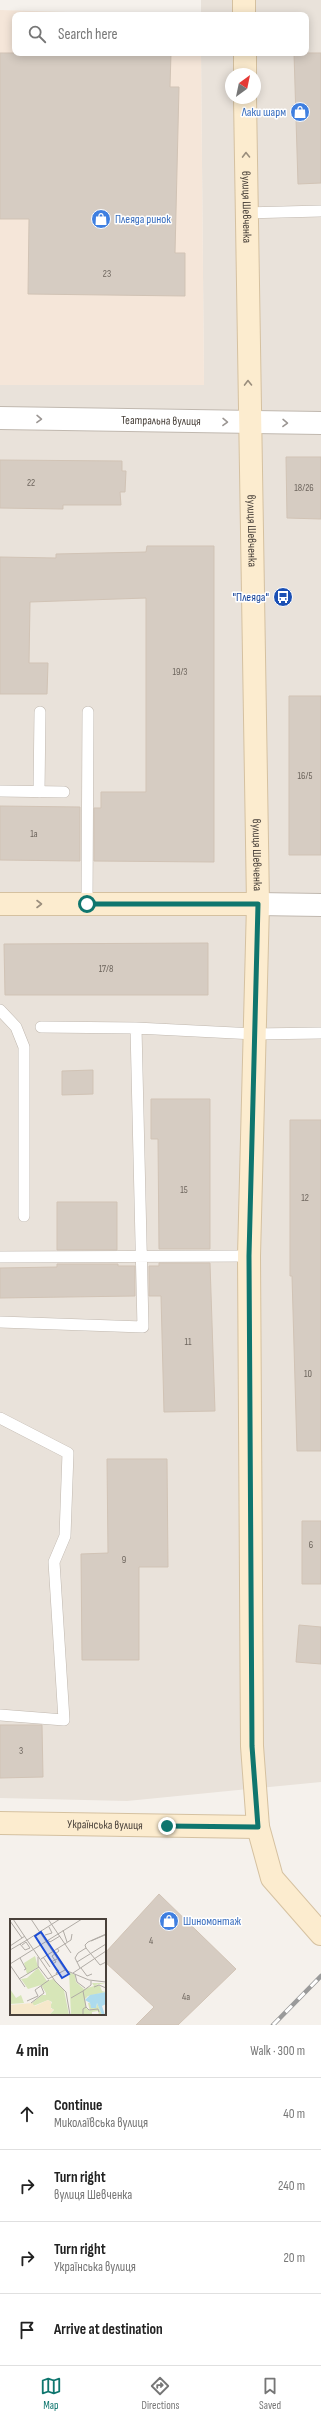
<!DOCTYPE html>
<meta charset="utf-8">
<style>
body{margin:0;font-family:"Sofia Sans Condensed",sans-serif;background:#f6f6f6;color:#222}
.compass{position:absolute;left:225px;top:68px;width:36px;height:36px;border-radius:50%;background:#fff;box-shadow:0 2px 10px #0003;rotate:33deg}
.stop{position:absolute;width:12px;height:12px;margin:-9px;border:3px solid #0f766e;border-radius:50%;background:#fff}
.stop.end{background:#0f766e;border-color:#fff;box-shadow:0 1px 4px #0008}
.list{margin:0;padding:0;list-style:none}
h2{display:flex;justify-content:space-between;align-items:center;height:52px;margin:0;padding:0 16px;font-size:17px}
h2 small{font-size:13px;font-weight:400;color:#767676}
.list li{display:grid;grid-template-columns:26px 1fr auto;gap:12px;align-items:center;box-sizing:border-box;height:72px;padding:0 16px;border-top:1px solid #e0e0e0}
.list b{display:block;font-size:15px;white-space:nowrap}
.list p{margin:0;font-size:13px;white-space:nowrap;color:#767676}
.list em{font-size:13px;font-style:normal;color:#767676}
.icon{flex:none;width:22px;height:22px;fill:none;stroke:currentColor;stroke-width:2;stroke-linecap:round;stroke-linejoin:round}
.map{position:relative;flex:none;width:321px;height:2025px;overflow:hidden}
.search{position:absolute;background:#fff;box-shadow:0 2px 10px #0003;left:12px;right:12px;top:12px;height:44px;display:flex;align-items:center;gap:10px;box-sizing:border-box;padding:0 14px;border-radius:8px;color:#767676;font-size:15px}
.sheet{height:340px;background:#fff}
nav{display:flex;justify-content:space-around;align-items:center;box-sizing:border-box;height:56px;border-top:1px solid #e0e0e0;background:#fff;font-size:11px;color:#767676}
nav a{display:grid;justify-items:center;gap:2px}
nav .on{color:#0f766e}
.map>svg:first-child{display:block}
</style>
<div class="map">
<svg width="321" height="2025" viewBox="0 0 321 2025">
<rect width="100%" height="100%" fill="#f5f1ec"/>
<path fill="#e9e2da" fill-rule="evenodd" d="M201,0h120v1782l-194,19 -127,-3v-1413h204l-3,-332h105v-38h-105zM231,74h24v24h-24z"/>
<path fill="#f5e6d9" d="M0,10l170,5h-155v38h186l3,332h-204z"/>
<path fill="#d6ccc2" stroke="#d1c3b5" d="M0,53h171l-1,34h9l-4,166h10v43l-157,-2 1,-75h-29z
M294,53h27v130l-23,1z
M286,457h35v62l-34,-1z
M0,460l122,1v10h4l-1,21h-5l1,13h-58v4l-63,-1z
M147,546h67v316l-120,-1v-53h7v-16h45v-194l-116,4 -1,61h19l-1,31h-47v-137l56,1v-4l90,-2z
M289,696h32v159h-32z
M0,806l80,1v54l-80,-1z
M208,943v52h-203l-1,-51z
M93,1070v24l-31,1v-24z
M151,1099h59v150h-51l-1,-110h-7z
M290,1120h31v331h-24l-5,-175h-2z
M57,1202h60v48h-60z
M159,1263h51l5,148 -51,1 -3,-116h-12v-30h10z
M57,1264h61v2h17v30l-135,2v-30l57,-1z
M107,1459h60l1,108h-29v93h-57l-1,-106 27,-1z
M302,1521h19v63h-19z
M299,1625l22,2v37l-25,-2z
M0,1725h42l1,52 -43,1z
M159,1894l77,75 -58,56h-42l18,-18 -49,-45v-9z"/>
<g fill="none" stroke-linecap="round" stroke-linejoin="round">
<defs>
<path id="lane" d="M246,213l75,-2
M0,791l64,1
M39,792l1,-80
M87,904l1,-192
M0,1010l16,17 8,20v169
M41,1027l95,1
M0,1257l249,-1
M0,1322l143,5 -7,-299 119,6 66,-1
M0,1418l68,35 -3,83 -11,26 10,158 -64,-5"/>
<g id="street">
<path id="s1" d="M0,418l321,5"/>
<path d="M258,904l63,1"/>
</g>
<g id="secondary">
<path d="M244,0v15"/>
<path d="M245,53v21"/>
<path id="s2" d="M245,98l13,806 -9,352 3,490 6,81 14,51 49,56"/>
<path d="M0,904h258"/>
<path id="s3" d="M0,1823l258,4"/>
</g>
</defs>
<use href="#lane" stroke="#c0b8af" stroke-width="12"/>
<use href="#street" stroke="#c0b8af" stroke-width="24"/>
<use href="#secondary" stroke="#d5c1a0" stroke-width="24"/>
<use href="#lane" stroke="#fff" stroke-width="11"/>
<use href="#street" stroke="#fff" stroke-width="22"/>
<use href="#secondary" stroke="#fceccf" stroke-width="22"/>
<defs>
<path id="rail" d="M273,2025l48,-49"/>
</defs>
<use href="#rail" stroke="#9a9a9a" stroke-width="4.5"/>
<use href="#rail" stroke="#fff" stroke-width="3" stroke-dasharray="9" stroke-linecap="butt"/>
</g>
<defs><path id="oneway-chevron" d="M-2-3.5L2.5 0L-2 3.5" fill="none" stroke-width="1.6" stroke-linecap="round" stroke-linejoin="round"/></defs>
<g stroke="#9a8e7d">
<use href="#oneway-chevron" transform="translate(246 155) rotate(-91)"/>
<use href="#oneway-chevron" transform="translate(248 383) rotate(-91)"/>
<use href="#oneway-chevron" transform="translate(39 904)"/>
</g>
<g stroke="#9b9693">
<use href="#oneway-chevron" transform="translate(39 419) rotate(1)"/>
<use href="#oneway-chevron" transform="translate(225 422) rotate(1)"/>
<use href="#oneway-chevron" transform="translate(285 423) rotate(1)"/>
</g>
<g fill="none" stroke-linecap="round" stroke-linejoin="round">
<path stroke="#0f766e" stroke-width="5" d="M87,904h171l-9,352 3,490 6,81 -91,-1"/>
</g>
<defs>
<symbol id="shop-disc" viewBox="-11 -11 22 22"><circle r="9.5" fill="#3f7fe0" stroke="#fff"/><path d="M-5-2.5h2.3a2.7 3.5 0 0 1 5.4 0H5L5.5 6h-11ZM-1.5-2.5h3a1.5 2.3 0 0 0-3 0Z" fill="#fff"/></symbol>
<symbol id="bus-disc" viewBox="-11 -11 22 22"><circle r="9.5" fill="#1a4fb4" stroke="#fff"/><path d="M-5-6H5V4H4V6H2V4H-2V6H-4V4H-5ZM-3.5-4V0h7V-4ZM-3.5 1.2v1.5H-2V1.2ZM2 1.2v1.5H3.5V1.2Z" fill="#fff"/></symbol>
</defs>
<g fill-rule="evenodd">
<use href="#shop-disc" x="289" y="101" width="22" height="22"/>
<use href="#shop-disc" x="90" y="208" width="22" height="22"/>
<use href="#bus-disc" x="272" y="586" width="22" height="22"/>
<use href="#shop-disc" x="158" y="1910" width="22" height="22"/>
</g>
<g text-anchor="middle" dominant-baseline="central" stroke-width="3" stroke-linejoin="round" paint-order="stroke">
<g font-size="10" fill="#6c645c">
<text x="107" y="274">23</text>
<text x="31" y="483">22</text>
<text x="304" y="488">18/26</text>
<text x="180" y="672">19/3</text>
<text x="305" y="776">16/5</text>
<text x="34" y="834">1а</text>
<text x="106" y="969">17/8</text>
<text x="184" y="1190">15</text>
<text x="305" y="1198">12</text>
<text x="188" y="1342">11</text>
<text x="308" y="1374">10</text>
<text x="311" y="1545">6</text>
<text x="124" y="1560">9</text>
<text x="21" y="1751">3</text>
<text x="151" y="1941">4</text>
<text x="186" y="1997">4а</text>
</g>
<g font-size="12" fill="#366cbe" stroke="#fff" text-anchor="start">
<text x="286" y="112" text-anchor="end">Лаки шарм</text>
<text x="115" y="219">Плеяда ринок</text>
<text x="183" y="1921">Шиномонтаж</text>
</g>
<g font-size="12" fill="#49413a" stroke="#fff">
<text stroke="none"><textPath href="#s2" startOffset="109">вулиця Шевченка</textPath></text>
<text stroke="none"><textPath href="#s1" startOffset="161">Театральна вулиця</textPath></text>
<text stroke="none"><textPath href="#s2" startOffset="433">вулиця Шевченка</textPath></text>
<text stroke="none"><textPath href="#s2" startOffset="757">вулиця Шевченка</textPath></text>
<text stroke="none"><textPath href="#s3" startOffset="105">Українська вулиця</textPath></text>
</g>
<g font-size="12" fill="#164399" stroke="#fff" text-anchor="end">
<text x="269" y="597">"Плеяда"</text>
</g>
</g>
<g transform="translate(10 1919)">
<rect width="96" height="96" fill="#f5f1ec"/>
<path d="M25,37l3,11 -11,7 -3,-11zM28,49l9,13 6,-2 11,11 5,25h-20l5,-5 -4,-3 2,-5 -4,-2 -15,6 -1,-3 10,-8h4v-2l-5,-8 -13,4 -7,-10 6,-1zM59,53l6,3 1,7 8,7 10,-3 -2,-3h14l-11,2 5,1 2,5 4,1 -18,4 -3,3 1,9 4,3 -2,-8h2l2,5h4l1,-5 5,12h-3l-1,-4 -6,1v3h-21zM0,70l6,9 5,-3 3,8 -14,1z" fill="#d7e6b8"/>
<path d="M38,81l3,2v7h3l-5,6h-39v-10l22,-2 3,3z" fill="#f6e8cb"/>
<path d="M96,73v12l-4,2 3,9h-3l-5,-12 -1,5h-5l-1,-5 -5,-3 5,-5z" fill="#addbed"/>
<path fill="none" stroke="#b0aba5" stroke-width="1" d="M3,0l14,21M21,0l34,51M38,0l23,34M50,0l-33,21 28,41 11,11 4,23M0,2l12,17M53,11l4,12M35,16l7,-2 -3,-6M38,21l2,2 10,-6M81,22l14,-6M10,25l5,6 5,-2 -4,-6 -4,3M0,27l15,-10M76,29l14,17 6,-3M0,31l17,-10M28,38v9l10,13 17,-9M33,38l7,10M10,39l6,11 -2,1M31,40l30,-19 1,-6M47,40l-6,3 8,9 -3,2 1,2M67,43l29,-18M0,45l72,-45M42,45l4,-2 -4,-6 7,-5 -2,-3M0,46l15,22M70,49l-5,-10 3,-5 8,-5 -1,-3 3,-3 18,-8M71,49l6,8 5,-2M55,51l24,10 17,2M63,54l33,-22M65,55l2,8 8,6M9,60l20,-12M84,68l5,-2 7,3M61,79l12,-7M17,82l11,-5 -3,-6 14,-10M21,84l13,-10 -3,-7M76,88l3,3 9,-1 1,3M73,96v-6l3,-2 -3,-16 8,-6v-4"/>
<path fill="#1d4ed8" fill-opacity="0.15" stroke="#1d4ed8" stroke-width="2" d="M31,13l28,42 -7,4 -27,-42z"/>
<rect width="96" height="96" fill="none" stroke="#49413a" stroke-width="2"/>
</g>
</svg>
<svg class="compass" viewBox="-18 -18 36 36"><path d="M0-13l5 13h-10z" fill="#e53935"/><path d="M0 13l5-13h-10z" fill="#767676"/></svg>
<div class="stop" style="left:87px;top:904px"></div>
<div class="stop end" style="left:167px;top:1826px"></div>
<div class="search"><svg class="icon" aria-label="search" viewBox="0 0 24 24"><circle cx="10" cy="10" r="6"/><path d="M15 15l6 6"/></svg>Search here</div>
</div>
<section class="sheet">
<h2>4 min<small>Walk · 300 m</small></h2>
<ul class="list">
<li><svg class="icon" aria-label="ahead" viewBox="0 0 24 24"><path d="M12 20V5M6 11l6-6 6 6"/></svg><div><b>Continue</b><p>Миколаївська вулиця</p></div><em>40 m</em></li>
<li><svg class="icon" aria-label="right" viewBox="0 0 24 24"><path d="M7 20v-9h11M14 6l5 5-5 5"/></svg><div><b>Turn right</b><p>вулиця Шевченка</p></div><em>240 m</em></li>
<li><svg class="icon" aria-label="right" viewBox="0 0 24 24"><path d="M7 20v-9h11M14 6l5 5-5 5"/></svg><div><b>Turn right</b><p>Українська вулиця</p></div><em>20 m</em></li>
<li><svg class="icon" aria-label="arrive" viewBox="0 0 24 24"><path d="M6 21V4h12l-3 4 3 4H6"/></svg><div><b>Arrive at destination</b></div></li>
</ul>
</section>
<nav>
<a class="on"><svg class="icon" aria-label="map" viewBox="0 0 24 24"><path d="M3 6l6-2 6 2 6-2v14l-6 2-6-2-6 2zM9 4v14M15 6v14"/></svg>Map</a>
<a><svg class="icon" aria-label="directions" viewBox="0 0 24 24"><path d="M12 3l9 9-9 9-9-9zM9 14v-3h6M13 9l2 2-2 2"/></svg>Directions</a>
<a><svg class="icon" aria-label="saved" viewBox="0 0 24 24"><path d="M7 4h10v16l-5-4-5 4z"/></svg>Saved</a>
</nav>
